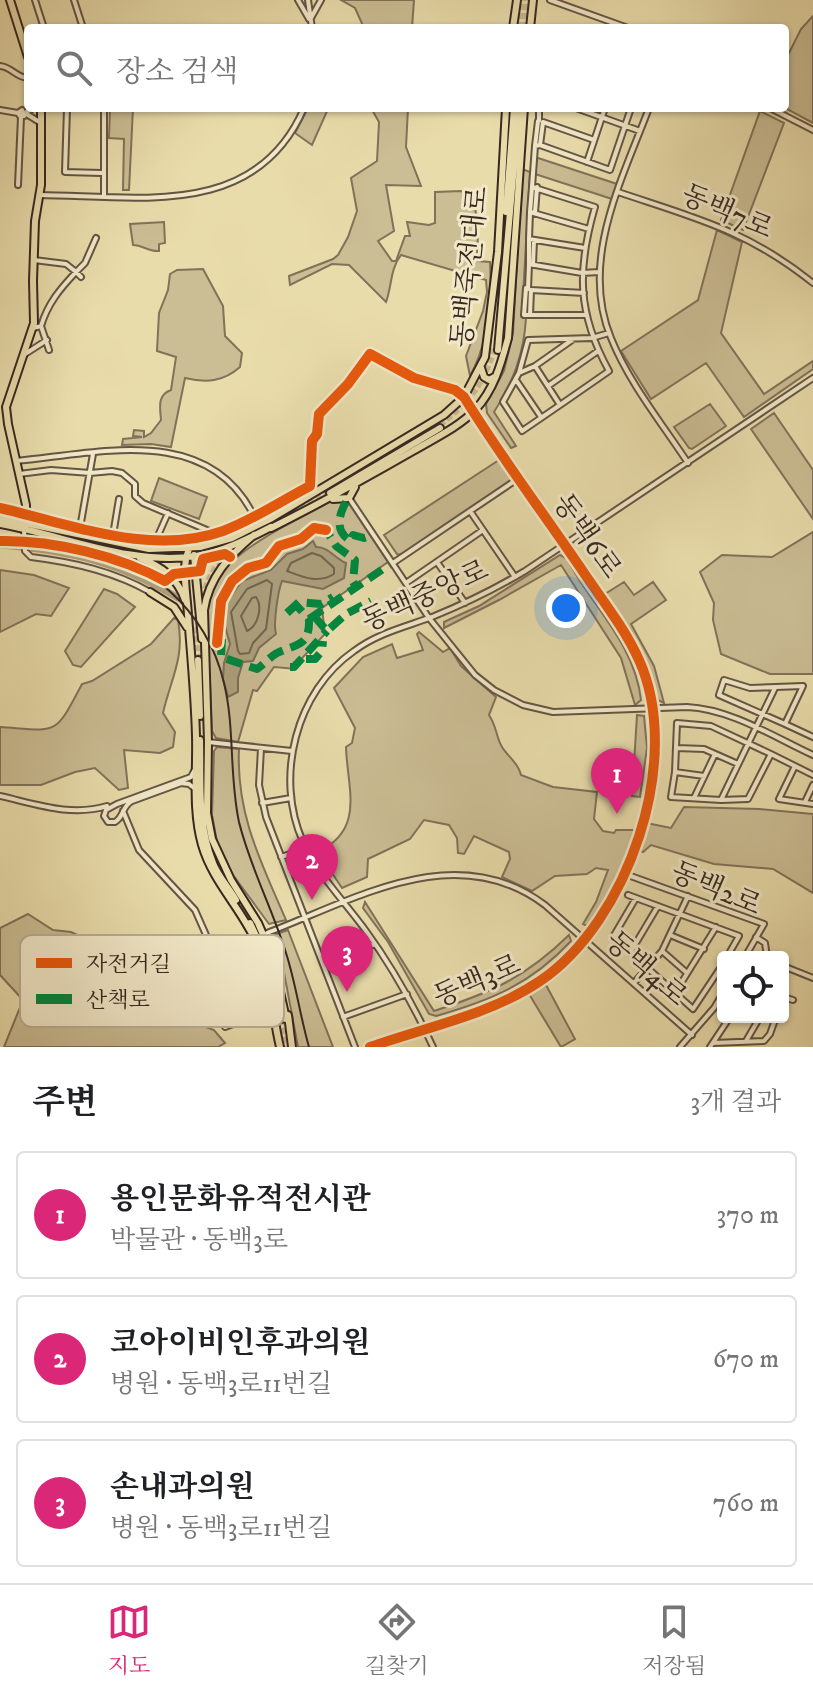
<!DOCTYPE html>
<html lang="ko">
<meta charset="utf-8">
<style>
body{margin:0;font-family:"IM FELL DW Pica","Noto Serif KR",serif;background:#f6f6f6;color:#202124}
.controls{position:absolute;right:24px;bottom:24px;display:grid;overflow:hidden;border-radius:8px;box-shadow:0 2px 6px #0004}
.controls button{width:72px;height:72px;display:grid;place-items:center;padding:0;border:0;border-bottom:2px solid #e0e0e0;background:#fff;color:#202124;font:40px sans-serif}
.you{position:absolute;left:566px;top:608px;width:28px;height:28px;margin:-20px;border:6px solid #fff;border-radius:50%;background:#1a73e8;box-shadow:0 0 0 12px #1a73e833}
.badge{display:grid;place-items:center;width:52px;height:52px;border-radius:50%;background:#db2777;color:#fff;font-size:26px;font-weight:700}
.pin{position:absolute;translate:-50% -66px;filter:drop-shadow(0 2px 4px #0008)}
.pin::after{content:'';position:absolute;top:42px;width:28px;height:24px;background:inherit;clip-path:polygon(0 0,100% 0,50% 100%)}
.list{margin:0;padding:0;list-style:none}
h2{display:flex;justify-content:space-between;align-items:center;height:104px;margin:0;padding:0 32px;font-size:34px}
h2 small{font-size:26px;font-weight:400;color:#757577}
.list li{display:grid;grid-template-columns:52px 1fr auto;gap:24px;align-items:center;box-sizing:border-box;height:128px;margin:0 16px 16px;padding:0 16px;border:2px solid #e0e0e0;border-radius:8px}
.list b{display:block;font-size:30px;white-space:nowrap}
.list p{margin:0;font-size:26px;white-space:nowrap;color:#757577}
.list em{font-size:26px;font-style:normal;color:#757577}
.icon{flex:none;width:44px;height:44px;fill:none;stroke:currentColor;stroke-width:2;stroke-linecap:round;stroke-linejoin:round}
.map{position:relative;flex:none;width:813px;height:1047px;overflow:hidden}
.search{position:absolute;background:#fff;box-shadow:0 2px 6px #0004;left:24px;right:24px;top:24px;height:88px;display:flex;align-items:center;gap:20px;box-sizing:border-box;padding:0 28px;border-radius:8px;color:#757577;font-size:30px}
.sheet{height:536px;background:#fff}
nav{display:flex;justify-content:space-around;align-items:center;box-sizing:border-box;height:112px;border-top:2px solid #e0e0e0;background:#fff;font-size:22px;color:#757577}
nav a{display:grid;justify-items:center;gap:4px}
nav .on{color:#db2777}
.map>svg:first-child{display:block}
</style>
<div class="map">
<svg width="813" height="1047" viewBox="0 0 813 1047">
<rect width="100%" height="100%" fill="#e9dcab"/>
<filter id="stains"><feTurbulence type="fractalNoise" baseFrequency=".0025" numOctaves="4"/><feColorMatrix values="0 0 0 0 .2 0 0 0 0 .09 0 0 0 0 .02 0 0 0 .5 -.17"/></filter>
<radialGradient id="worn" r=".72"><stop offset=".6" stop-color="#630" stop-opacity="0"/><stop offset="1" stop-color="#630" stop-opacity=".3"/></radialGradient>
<path fill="#cbbd94" stroke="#81725a" stroke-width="2" d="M341,0h73l-2,28h-48l-9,-20z
M813,16v107l-28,-15v-47l16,-32z
M110,108h23l-4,82h-6l1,-51 -15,-1z
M308,108l20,1 -16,36 -17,-12z
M371,108h37l-2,39 15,39 -35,-1 8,46 -16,10 14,20h4l9,-25h5l-3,-14 22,3 6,-2v-31l26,-1 13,9 4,29 -1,32 13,1c2,38 -1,80 -20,114l-4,-20 17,-45 4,-19 -1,-12 -85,-25c-11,14 -9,31 -15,47l-37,-37 -17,-1 -42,21 -1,-9 44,-17 5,-4 10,-18 9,-26 -6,-33 26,-17 2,-39z
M760,111l24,12 -41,107 -22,-10z
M535,157l82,27 -5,15 -77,-25z
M522,169l8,3 -8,142 1,4h3c-2,36 -13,64 -32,94l22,34 -5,2 -24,-35 -1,-9 18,-33 9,-38z
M164,222l1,21 -6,1v7c-11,1 -16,-6 -26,-6l-3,-21z
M717,230l25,12 -21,91 43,61 49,-33v8l-69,48 -38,-54 -55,36 -30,-48 77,-51z
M203,269l20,37 2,30 17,17 -2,14c-17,15 -34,16 -55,11l-14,69 -20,-3 -29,1 1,-6 19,-2 -9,-1 1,-6 10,1v6l7,-4 10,-13c-1,-13 -4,-25 10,-30l5,-33 -19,-6 2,-38 9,-23 2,-16 7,-4z
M710,404l16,22 -34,23 -3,-1 -15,-21z
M774,413l39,57v49l-62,-90z
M499,460l13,18 -1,4 -110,73 -4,-1 -13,-19z
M159,478l48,19 -8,22 -48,-18z
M333,500h12l4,3 39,59 -66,46 3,26 -22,23 -7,12 -22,-2 -17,24 -4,-1 -15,52 -22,-4 -4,-7c-1,-20 -1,-41 -3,-62 -1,-20 -5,-41 -3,-61 6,-54 86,-84 127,-108z
M813,532v142h-43l-49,-20 -8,-34 1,-17 -14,-31 22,-17 50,2z
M560,555l6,3c7,10 12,21 20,32 24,35 50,66 55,110l-6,5 -14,-47 -60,-93 -62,35 -55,28v-6l35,-16z
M0,570l34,5 35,13 -18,28 -15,-2 -36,18z
M624,582l10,13 19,-13 13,18 -35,24 23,42 10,37 -6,-3 -7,-25 -19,-43 -27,-38z
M104,589l13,5 18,13 -54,60 -8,-2 -8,-14z
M174,618l4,2c7,38 -7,58 -15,93l12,19 -2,15 -13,6 -36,-3 4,38 -9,2 -24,-22 -20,4 -34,13h-41v-58c59,4 54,10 82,-43l10,-3 59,-37z
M419,632l24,20 7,-4 11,18 35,31 -7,18c8,12 7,22 13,32 6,10 16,15 19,28l32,12 44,5 -3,27 9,12 11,2 2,-3h22c-14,35 -29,66 -51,96l-4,-2 13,-22 12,-32 -12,-2 -9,6 -32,2 -23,15 -30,-14 8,-18 -1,-7 -35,-16 -10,18 -6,-1 -1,-15 -8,-13 -25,-5 -14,19 -42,20 -1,18 -25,11 -24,-36c48,-23 29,-64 28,-105l6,-4 3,-15 -21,-40 29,-31 29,-13 5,14 26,-8 -6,-16z
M637,715l7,1 3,32 -7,49 -8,-1z
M217,747l22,2c-3,65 22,113 47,171l-17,4 -36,-49 -15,-28 -6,-32 2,-64z
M684,807l75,2 54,5v79l-40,-24 -59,-5 -63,-19 -8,7 -5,-2 8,-27 25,5z
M365,902l69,109c58,-19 91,-33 135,-76l2,6c-40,43 -79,59 -135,75l-7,-2 -41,-72 -25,-34z
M28,914l25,16 18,2 17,8 15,14 4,22 12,22 10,12 23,15 41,-3 21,8 11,13 -7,4h-214l19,-47 -23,-25v-47z
M288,930l45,117h-35l-16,-85 -8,-24v-3z
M546,985l29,54 -14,8 -32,-53z"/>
<path fill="#ac9f7c" stroke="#7d6f58" stroke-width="2" d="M313,541l3,6c11,-1 20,12 30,16l-2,15 -21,11 -41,-8c-4,10 -9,43 -6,53l-17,14 -6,13 -10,1 -5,16v14l-10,5 -5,-18 1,-16 6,-19 -7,-25 2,-15 17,-23 29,-11 16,-16 16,-5z"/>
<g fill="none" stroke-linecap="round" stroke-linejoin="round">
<path stroke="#72644e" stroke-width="2" d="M312,553l9,3 13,12v6c-16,10 -31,3 -47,-3l4,-8z
M267,580l5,4 -6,45 -13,14 -4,10 -9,1 -2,-3 -7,-39 16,-23z
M256,597c7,10 2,29 -9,34l-6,-15 11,-18z"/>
<path stroke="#ac9f7c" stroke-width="7" d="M0,545c71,6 116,16 178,53"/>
<path stroke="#c5b88f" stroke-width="6" stroke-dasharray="6 3" stroke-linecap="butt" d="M521,28l2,-28
M526,28l2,-28
M253,534l189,-111c27,-21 43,-41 52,-74
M198,660c-4,-42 3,-89 39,-115
M282,1019l4,28"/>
<defs>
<path id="minor" d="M35,0l9,28
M74,0l9,28
M298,0l11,19
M308,0l4,28
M550,0l78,28
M311,18l10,-18
M550,28h6
M0,66c12,1 15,11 28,12
M33,108l-8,5 16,10
M67,108l-2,64 37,1
M576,108l64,23
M649,108c-27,72 -70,153 -38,230 18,45 50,84 77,125
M770,108l43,22
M0,110l18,3
M22,110l2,6h-4l-2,-3z
M539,121v-13
M594,140l-51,-18 -3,23 70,25 21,-62
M535,146l3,-25
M587,162l18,-54
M18,185l3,-68
M532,187l3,-41 5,-1
M618,192c77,26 129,38 195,91
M39,195c98,1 217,25 265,-87
M104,197v-89
M535,213l2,-26
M529,239l1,-27
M585,248l-56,-9v25l53,9 17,-1
M34,260l32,4 10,8 9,-9 11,-25
M533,265l1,-25
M526,288l-2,27h6
M528,289l1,-25
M584,293l-53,-3 -1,25h57
M41,326l8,24
M33,328l8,-2c7,-23 19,-37 35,-54l5,5
M25,354l22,-14
M535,366l37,-26
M519,373l16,-7 25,39 -38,26 -19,-29 16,-29 9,-33 64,-2 17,-5
M516,380l25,37
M548,386l50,-35
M560,405l49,-34c-32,-58 -32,-102 -14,-164l-63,-20 -2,25 59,17
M16,461c83,-8 192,-38 238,55
M19,474l32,-4 39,3 22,-2 10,2 13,11v12l8,7 71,30
M349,498l80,120 46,57 19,15 29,15 30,7 134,-5c44,2 87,30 126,48
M0,508c71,16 150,49 223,23 30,-11 58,-30 87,-45l2,-45 5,-7 2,-20 29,-30 22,-30 44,24 41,12 9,7c37,60 80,117 120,176 19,28 41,56 55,87 45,99 -11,262 -99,321 -50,34 -114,46 -170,66
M470,511l45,66
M80,528l13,-74
M24,529l1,22 6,6c42,5 82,14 119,35
M113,535l6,-36
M156,540l12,-27
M437,562l28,41
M393,563l126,-85
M406,583l77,-53
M724,680l26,8 53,-2 -18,38 -66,-29z
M775,688l-54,112 27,-1 23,-45 42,21
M785,724l28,13
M208,742l84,9
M261,748l-2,37 7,32 89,230
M677,748l27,1 34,15
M795,766l-16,33 34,5
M675,772l29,4
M194,788l-5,-4 -8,-1 -49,18c-10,5 -8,16 -17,21h-7l-4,-6 2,-6 11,-6 74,-27 3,-6
M0,796c36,8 71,21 107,10
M694,798l21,-44
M721,800l-50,-3 4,-25 2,-49 34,3 60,28
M805,802l8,-17
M262,803l29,-5
M123,811l16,39 56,60 19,43 12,13 14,48 -4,9 -11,4
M281,857l25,-8
M625,874l139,50 -19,33
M628,895l111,41 -12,21
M636,898l-23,39 80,72 30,-45
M267,933c89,-34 189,-95 278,-28l147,130
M670,935l34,14
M756,937l9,6 2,14
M662,951l25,22
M630,953l28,-47
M202,959l26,-2
M323,963l52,-19
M783,966l30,12
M634,983l28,-32 26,-55
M675,993l41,-66
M783,997l10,3
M343,1017l64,-23
M746,1041l14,-24
M713,1043l51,-2 6,-7 6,-17
M433,1047c-19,-41 -40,-79 -67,-116 -21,-29 -48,-56 -63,-89 -29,-65 -7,-151 51,-191 24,-18 51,-24 78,-34 32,-13 63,-28 93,-46l288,-193
M680,1047l34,-39 9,-15
M710,1047l20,-30"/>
<path id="major" d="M10,0l18,57
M513,28l4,-28
M530,28l3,-28
M506,212l8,-104
M498,350l21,-242
M481,368l3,9 5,3 7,-4
M330,493l110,-65
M333,499l16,-1 6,-11
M0,518l149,31 51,-2 32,-9 40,-20 172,-103 20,-18 21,-40 13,-105 8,-144
M0,524c63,11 131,42 196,32 26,-4 52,-17 75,-29
M26,525v-20l-18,-81 -2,-17 28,-84 -1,-42 2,-60 6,-36v-77
M271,528c48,-24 95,-50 142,-77 20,-12 46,-24 62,-41 19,-20 26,-46 33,-72l16,-230
M254,535c-25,21 -45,42 -50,75l4,132 -1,71 5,26 19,41 27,43 14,32 14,64
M189,549c-8,18 -2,46 -1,66 3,40 7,81 8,121 1,36 -4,74 6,109 11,38 41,65 56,101 13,32 14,68 22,101
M194,555l8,84
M140,558c22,9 37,19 45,42
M150,592l24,15 13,20
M198,660l2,56
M200,740c1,41 -3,84 13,123 5,13 16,25 23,37
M250,923l17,36 15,60
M235,955l13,-5 8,-7
M228,957h16l19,6
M288,1015l4,32"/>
</defs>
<use href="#minor" stroke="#645544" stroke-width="8"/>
<use href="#major" stroke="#372821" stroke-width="10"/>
<use href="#minor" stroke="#f1e8c8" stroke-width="4"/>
<use href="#major" stroke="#e9dcab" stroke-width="6"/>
<path stroke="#372821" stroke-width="2" d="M0,545c24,-3 48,-6 72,-2 73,13 135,67 152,140 11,45 5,93 15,139 11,45 33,86 47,131 10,31 14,63 23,94"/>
<path stroke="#00873e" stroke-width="8" stroke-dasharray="16 8" stroke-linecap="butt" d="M346,502c-8,14 -11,30 5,39l2,-6 11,3 6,-2
M319,528l7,2 10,16 19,14 -2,22 3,5
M287,613l12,-11 22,2 12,-7
M314,616l13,15 19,-17 25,-13
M309,619l80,-54
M222,639l-1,18 36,12c7,-5 13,-12 20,-16 19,-9 33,-6 32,-34l-14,-15
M306,659h9l7,-8 1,-10
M290,667h4l33,-36"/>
<defs>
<path id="cycleway" d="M0,508c71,16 150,49 223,23 30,-11 58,-30 87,-45l2,-45 5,-7 2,-20 29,-30 22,-30 44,24 41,12 9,7c37,60 80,117 120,176 19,28 41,56 55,87 45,99 -11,262 -99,321 -50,34 -114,46 -170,66
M0,541c53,-1 119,15 165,40l9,-7 26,-3 3,-12 22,-5 5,3
M217,643l4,-42 11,-20 16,-13 18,-5 13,-17 22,-7 13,-11 12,2"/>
</defs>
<use href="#cycleway" stroke="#f1e8c8" stroke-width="15"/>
<use href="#cycleway" stroke="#e8590c" stroke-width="10"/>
</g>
<g text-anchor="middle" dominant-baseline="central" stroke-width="6" stroke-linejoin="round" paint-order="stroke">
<g font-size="28" fill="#372821" stroke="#f1e8c8">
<text transform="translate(727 212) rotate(23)">동백7로</text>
<text transform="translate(470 267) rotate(-84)">동백죽전대로</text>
<text transform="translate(587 536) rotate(55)">동백6로</text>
<text transform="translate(425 596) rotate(-24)">동백중앙로</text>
<text transform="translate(716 889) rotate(23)">동백2로</text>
<text transform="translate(646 969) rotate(41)">동백4로</text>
<text transform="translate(477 981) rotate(-23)">동백3로</text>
</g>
</g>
<rect x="20" y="935" width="264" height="92" rx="12" fill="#f1e8c8" stroke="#b9ae96" stroke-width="2"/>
<rect x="36" y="958" width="36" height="10" fill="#e8590c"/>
<rect x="36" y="994" width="36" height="10" fill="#00873e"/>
<g font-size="22" fill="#372821">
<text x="86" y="971">자전거길</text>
<text x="86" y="1007">산책로</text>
</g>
<rect width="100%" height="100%" filter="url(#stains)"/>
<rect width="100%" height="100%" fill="url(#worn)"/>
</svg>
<div class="controls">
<button><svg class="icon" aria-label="locate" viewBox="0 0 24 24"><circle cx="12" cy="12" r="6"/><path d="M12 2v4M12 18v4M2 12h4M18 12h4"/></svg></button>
</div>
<div class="you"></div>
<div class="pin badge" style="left:617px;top:814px">1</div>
<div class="pin badge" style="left:312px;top:900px">2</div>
<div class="pin badge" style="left:347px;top:992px">3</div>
<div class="search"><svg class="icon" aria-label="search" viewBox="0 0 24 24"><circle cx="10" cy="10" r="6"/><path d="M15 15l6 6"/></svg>장소 검색</div>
</div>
<section class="sheet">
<h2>주변<small>3개 결과</small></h2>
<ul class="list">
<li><span class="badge">1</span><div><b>용인문화유적전시관</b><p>박물관 · 동백3로</p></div><em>370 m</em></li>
<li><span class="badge">2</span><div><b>코아이비인후과의원</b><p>병원 · 동백3로11번길</p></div><em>670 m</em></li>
<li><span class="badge">3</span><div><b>손내과의원</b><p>병원 · 동백3로11번길</p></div><em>760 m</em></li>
</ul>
</section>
<nav>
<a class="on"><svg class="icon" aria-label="map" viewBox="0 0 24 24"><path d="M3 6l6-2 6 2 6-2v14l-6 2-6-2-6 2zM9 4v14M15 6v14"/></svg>지도</a>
<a><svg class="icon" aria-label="directions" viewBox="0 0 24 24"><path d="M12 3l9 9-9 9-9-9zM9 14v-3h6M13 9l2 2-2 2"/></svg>길찾기</a>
<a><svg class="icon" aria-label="saved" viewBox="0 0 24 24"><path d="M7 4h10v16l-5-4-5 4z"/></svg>저장됨</a>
</nav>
